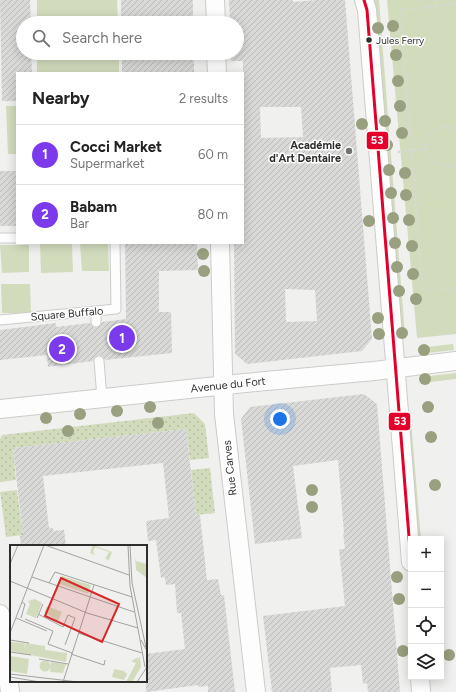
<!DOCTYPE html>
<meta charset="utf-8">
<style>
body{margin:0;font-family:Figtree,sans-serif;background:#f2f2f2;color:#222}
.controls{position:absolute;right:12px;bottom:12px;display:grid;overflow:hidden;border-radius:0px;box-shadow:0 2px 10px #0003}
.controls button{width:36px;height:36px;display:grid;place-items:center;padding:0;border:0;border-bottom:1px solid #e0e0e0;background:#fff;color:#222;font:20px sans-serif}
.you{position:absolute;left:280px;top:419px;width:14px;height:14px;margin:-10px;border:3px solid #fff;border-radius:50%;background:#1a73e8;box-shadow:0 0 0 6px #1a73e833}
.badge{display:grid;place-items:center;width:26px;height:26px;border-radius:50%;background:#7c3aed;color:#fff;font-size:13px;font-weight:700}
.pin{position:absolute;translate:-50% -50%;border:2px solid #fff;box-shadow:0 1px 4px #0006}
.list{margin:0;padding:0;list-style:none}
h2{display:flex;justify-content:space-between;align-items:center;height:52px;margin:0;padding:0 16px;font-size:17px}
h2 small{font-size:13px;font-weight:400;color:#767676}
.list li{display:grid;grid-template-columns:26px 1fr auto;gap:12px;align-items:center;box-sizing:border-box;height:60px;padding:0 16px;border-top:1px solid #e0e0e0}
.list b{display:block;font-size:15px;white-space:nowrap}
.list p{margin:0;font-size:13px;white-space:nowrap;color:#767676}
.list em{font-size:13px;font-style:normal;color:#767676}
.icon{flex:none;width:22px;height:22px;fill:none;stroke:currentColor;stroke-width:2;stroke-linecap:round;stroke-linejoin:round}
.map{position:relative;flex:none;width:456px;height:692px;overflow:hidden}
.search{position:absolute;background:#fff;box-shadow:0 2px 10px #0003;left:16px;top:16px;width:228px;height:44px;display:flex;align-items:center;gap:10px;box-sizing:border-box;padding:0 14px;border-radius:22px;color:#767676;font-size:15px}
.panel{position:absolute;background:#fff;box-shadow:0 2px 10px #0003;left:16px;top:72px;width:228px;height:172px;border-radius:0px}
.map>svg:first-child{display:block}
</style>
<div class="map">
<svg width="456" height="692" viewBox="0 0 456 692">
<defs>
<pattern id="garden-dots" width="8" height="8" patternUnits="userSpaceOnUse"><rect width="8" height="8" fill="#d2dcbc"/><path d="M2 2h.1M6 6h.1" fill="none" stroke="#b5bda2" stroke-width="1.8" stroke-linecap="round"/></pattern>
<pattern id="building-hatch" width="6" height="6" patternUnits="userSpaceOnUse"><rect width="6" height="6" fill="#d9dad8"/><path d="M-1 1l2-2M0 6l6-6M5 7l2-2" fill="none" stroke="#bbbbba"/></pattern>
</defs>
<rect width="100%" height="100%" fill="#f0f1ef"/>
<path fill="#d2dcbc" d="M37,0h80l1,23h-81z
M372,0h7l26,335 -6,1z
M387,0h69v334l-39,4z
M37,53h82v20h-82z
M6,106h11v48h-9z
M55,243h17l1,29 -32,1 -1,-29z
M80,243h28l1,28h-27z
M0,245h29v27l-27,1z
M1,284h29l1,29h-29z
M453,344l1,6 -35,4 -1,-6z
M456,373v6l-34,4 -1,-6z
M411,421l10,118h-7l-10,-117z"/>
<path fill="url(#garden-dots)" d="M194,413l11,11 4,34 -19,2 -4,-31 -173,19 3,32 -16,2v-43l2,-4z
M210,468l5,45 -19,2 -5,-45z
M17,490l6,45 -17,2 -6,-45z"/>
<path fill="url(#building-hatch)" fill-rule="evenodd" d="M0,0h30l1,23h-8v30h8l1,20h-15v28h-15z
M121,0h72v23h-72z
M229,0h64v2l24,-2h28l27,339 -10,12 -115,13 -12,-10 -1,-111h9v-182h-12l-1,-8h7v-30h-7zM260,107h41l2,30 -42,1zM285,289l30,1 2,31 -31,1z
M122,53h72v20h-72z
M0,171h17v55h-17z
M125,243h72l1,27 -39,1v41h12l1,41 -67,7 -3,-4 -4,-1 -4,3 -1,3 -45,6 -1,-12 -47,5v-30l56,-7v4l34,-4 3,4 3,1 5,-3 1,-3 24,-3z
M364,394l13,10 23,288h-32l-1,-9 -4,1 -2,-19 -31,3 2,24h-60l-9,-76 82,-10 -6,-57h6l-2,-16h1l-6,-73 -45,6 9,72 -47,6 -14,-125 9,-12z
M186,429l10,86h4l7,65 11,-1 3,16h3l11,97h-27v-6l-10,1v-2l-52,7v-38l39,-5 -4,-36h-4l-2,-29 -9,1 -1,-8 -4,1 -5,-38 -8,1 -2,-20 23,-3 -6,-55 -120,13 6,52h4v3l11,-1 2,16h-45l-1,-10 3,-1 -10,-87z"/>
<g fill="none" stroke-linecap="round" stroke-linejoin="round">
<defs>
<path id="service" d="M0,238h17
M96,311v11
M0,320l116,-11 -1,-66
M99,361l3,37"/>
<path id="minor" d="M215,0l1,23
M364,0l3,10 44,552
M216,53l1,20
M220,243l4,171 32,278
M0,409l245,-26 129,-12 82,-10
M0,614l10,78
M420,677l1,15"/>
</defs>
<use href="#service" stroke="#cbccca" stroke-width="11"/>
<use href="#minor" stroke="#cbccca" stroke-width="20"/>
<path stroke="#d7d8d7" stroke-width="2.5" stroke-dasharray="2 3" stroke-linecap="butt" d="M436,0l1,6
M456,4l-56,6 23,281 33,-3
M456,130c-24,-16 -45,24 -18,34 6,3 13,2 18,-1
M398,152l27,-3"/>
<use href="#service" stroke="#fdfdfd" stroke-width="9"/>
<use href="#minor" stroke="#fdfdfd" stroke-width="18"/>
<defs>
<path id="bus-1" d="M364,0l3,10 44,552"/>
</defs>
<use href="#bus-1" stroke="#fff" stroke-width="6"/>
<use href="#bus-1" stroke="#e4002b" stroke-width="3"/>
</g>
<g fill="#98a07f">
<circle cx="393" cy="26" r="6"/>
<circle cx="378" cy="28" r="6"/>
<circle cx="396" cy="55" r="6"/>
<circle cx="398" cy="81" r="6"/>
<circle cx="400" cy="106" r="6"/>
<circle cx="385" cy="121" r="6"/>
<circle cx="362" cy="124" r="6"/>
<circle cx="402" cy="133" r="6"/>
<circle cx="387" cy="145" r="6"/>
<circle cx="389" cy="170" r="6"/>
<circle cx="405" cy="173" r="6"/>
<circle cx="391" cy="193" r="6"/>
<circle cx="406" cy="195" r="6"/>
<circle cx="393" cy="218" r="6"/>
<circle cx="409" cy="220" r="6"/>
<circle cx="369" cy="221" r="6"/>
<circle cx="395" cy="243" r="6"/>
<circle cx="412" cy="246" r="6"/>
<circle cx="203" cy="254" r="6"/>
<circle cx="397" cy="267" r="6"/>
<circle cx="204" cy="271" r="6"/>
<circle cx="413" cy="274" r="6"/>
<circle cx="399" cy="291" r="6"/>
<circle cx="416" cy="299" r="6"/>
<circle cx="378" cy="318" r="6"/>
<circle cx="402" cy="333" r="6"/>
<circle cx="379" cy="334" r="6"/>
<circle cx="424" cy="350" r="6"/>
<circle cx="425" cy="379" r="6"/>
<circle cx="150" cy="407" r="6"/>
<circle cx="428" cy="407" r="6"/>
<circle cx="117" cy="411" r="6"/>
<circle cx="80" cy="414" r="6"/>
<circle cx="46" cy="418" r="6"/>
<circle cx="158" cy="423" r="6"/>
<circle cx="68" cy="431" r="6"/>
<circle cx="431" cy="437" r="6"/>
<circle cx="435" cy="485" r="6"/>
<circle cx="312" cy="490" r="6"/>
<circle cx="312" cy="507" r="6"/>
<circle cx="397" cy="577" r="6"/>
<circle cx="399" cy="599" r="6"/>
<circle cx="403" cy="651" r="6"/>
<circle cx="449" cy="655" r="6"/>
</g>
<circle fill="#2e2e2d" stroke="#fff" stroke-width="1.5" cx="369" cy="40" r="3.5"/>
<circle fill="#727271" stroke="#fff" stroke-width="1.5" cx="349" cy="151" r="4"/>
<g text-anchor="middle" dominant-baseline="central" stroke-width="3" stroke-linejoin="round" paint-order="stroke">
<g font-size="10" fill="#2e2e2d" stroke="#fff" text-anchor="start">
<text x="376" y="40">Jules Ferry</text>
</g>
<g font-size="11" font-weight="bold" fill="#2e2e2d" stroke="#fff" text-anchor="end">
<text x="341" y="145">Académie<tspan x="341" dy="13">d'Art Dentaire</tspan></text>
</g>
<g font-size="11" fill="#2e2e2d" stroke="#fff">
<text transform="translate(67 314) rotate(-5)">Square Buffalo</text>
<text transform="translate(228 385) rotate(-6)">Avenue du Fort</text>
<text transform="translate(230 468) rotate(-96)">Rue Carves</text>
</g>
</g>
<g transform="translate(10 545)">
<rect width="137" height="137" fill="#f0f1ef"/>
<path d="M125,12l1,4 11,3v14l-11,-8zM52,31l29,9 -3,9 -29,-10zM25,54l7,4 -6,15 -10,-4 4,-10 -2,-3zM37,61l15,6 -4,9 -14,-9zM1,97l14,1 -1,6 2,-6 19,3v4l22,3 -1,9 -56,-11zM0,111l19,3 -2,15 -17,-3zM130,111l1,11 -9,15h-6l10,-19 -5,-2 7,-4 -1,4zM29.5 121a5.5 5.5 0 1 1 11 0a5.5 5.5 0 1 1-11 0ZM41,117l15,2 -3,9 -13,-1zM122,120l-8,15 -12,-3 2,-8 10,2 3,3z" fill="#d2dcbc"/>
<path d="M83,0l19,7 -3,8 -4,-1 4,-7 -14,-5 -2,5 2,3 -5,-2z" fill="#d2dcbc"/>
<path fill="none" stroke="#a2a3a1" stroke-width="1" d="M35,0l84,30M118,0l2,41 15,81M120,0l2,38 15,69M0,19l8,-19M22,32l102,35M0,36l77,32 51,15M39,38l6,-11 77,25M28,69l25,13 5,-12 7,3 -10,27M6,73l31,13M11,73l4,-14 -3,-2M27,73l6,-14M15,74l28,12 -5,13 24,9M0,88l34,-88M68,88l64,20M0,95l19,3M131,95l6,11M0,107l21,3M61,109l33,11 1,-5M29,114l29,5M0,129l68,8M0,132l30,5M53,137l31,-97M127,137l10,-15"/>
<path fill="#d62828" fill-opacity="0.15" stroke="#d62828" stroke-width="2" d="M51,33l58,26 -17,38 -57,-26z"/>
<rect width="137" height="137" fill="none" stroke="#2e2e2d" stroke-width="2"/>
</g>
<g stroke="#fff" stroke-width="1.5">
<rect x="366" y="131" width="23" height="19" rx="4" fill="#e4002b"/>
<rect x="388" y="412" width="23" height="19" rx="4" fill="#e4002b"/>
</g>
<g font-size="11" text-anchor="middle" font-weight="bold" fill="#fff">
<text x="377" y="144">53</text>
<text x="400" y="425">53</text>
</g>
</svg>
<div class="controls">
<button>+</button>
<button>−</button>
<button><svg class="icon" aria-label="locate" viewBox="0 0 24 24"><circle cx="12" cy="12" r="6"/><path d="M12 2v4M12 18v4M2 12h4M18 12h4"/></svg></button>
<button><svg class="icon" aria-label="layers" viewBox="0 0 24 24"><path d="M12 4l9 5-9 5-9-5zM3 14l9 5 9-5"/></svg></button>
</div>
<div class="you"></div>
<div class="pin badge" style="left:122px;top:338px">1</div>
<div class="pin badge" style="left:62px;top:349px">2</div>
<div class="search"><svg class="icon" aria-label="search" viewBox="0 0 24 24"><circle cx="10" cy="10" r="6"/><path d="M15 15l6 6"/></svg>Search here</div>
<section class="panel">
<h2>Nearby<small>2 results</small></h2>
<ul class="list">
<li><span class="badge">1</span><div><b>Cocci Market</b><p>Supermarket</p></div><em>60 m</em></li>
<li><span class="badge">2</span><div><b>Babam</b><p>Bar</p></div><em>80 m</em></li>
</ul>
</section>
</div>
